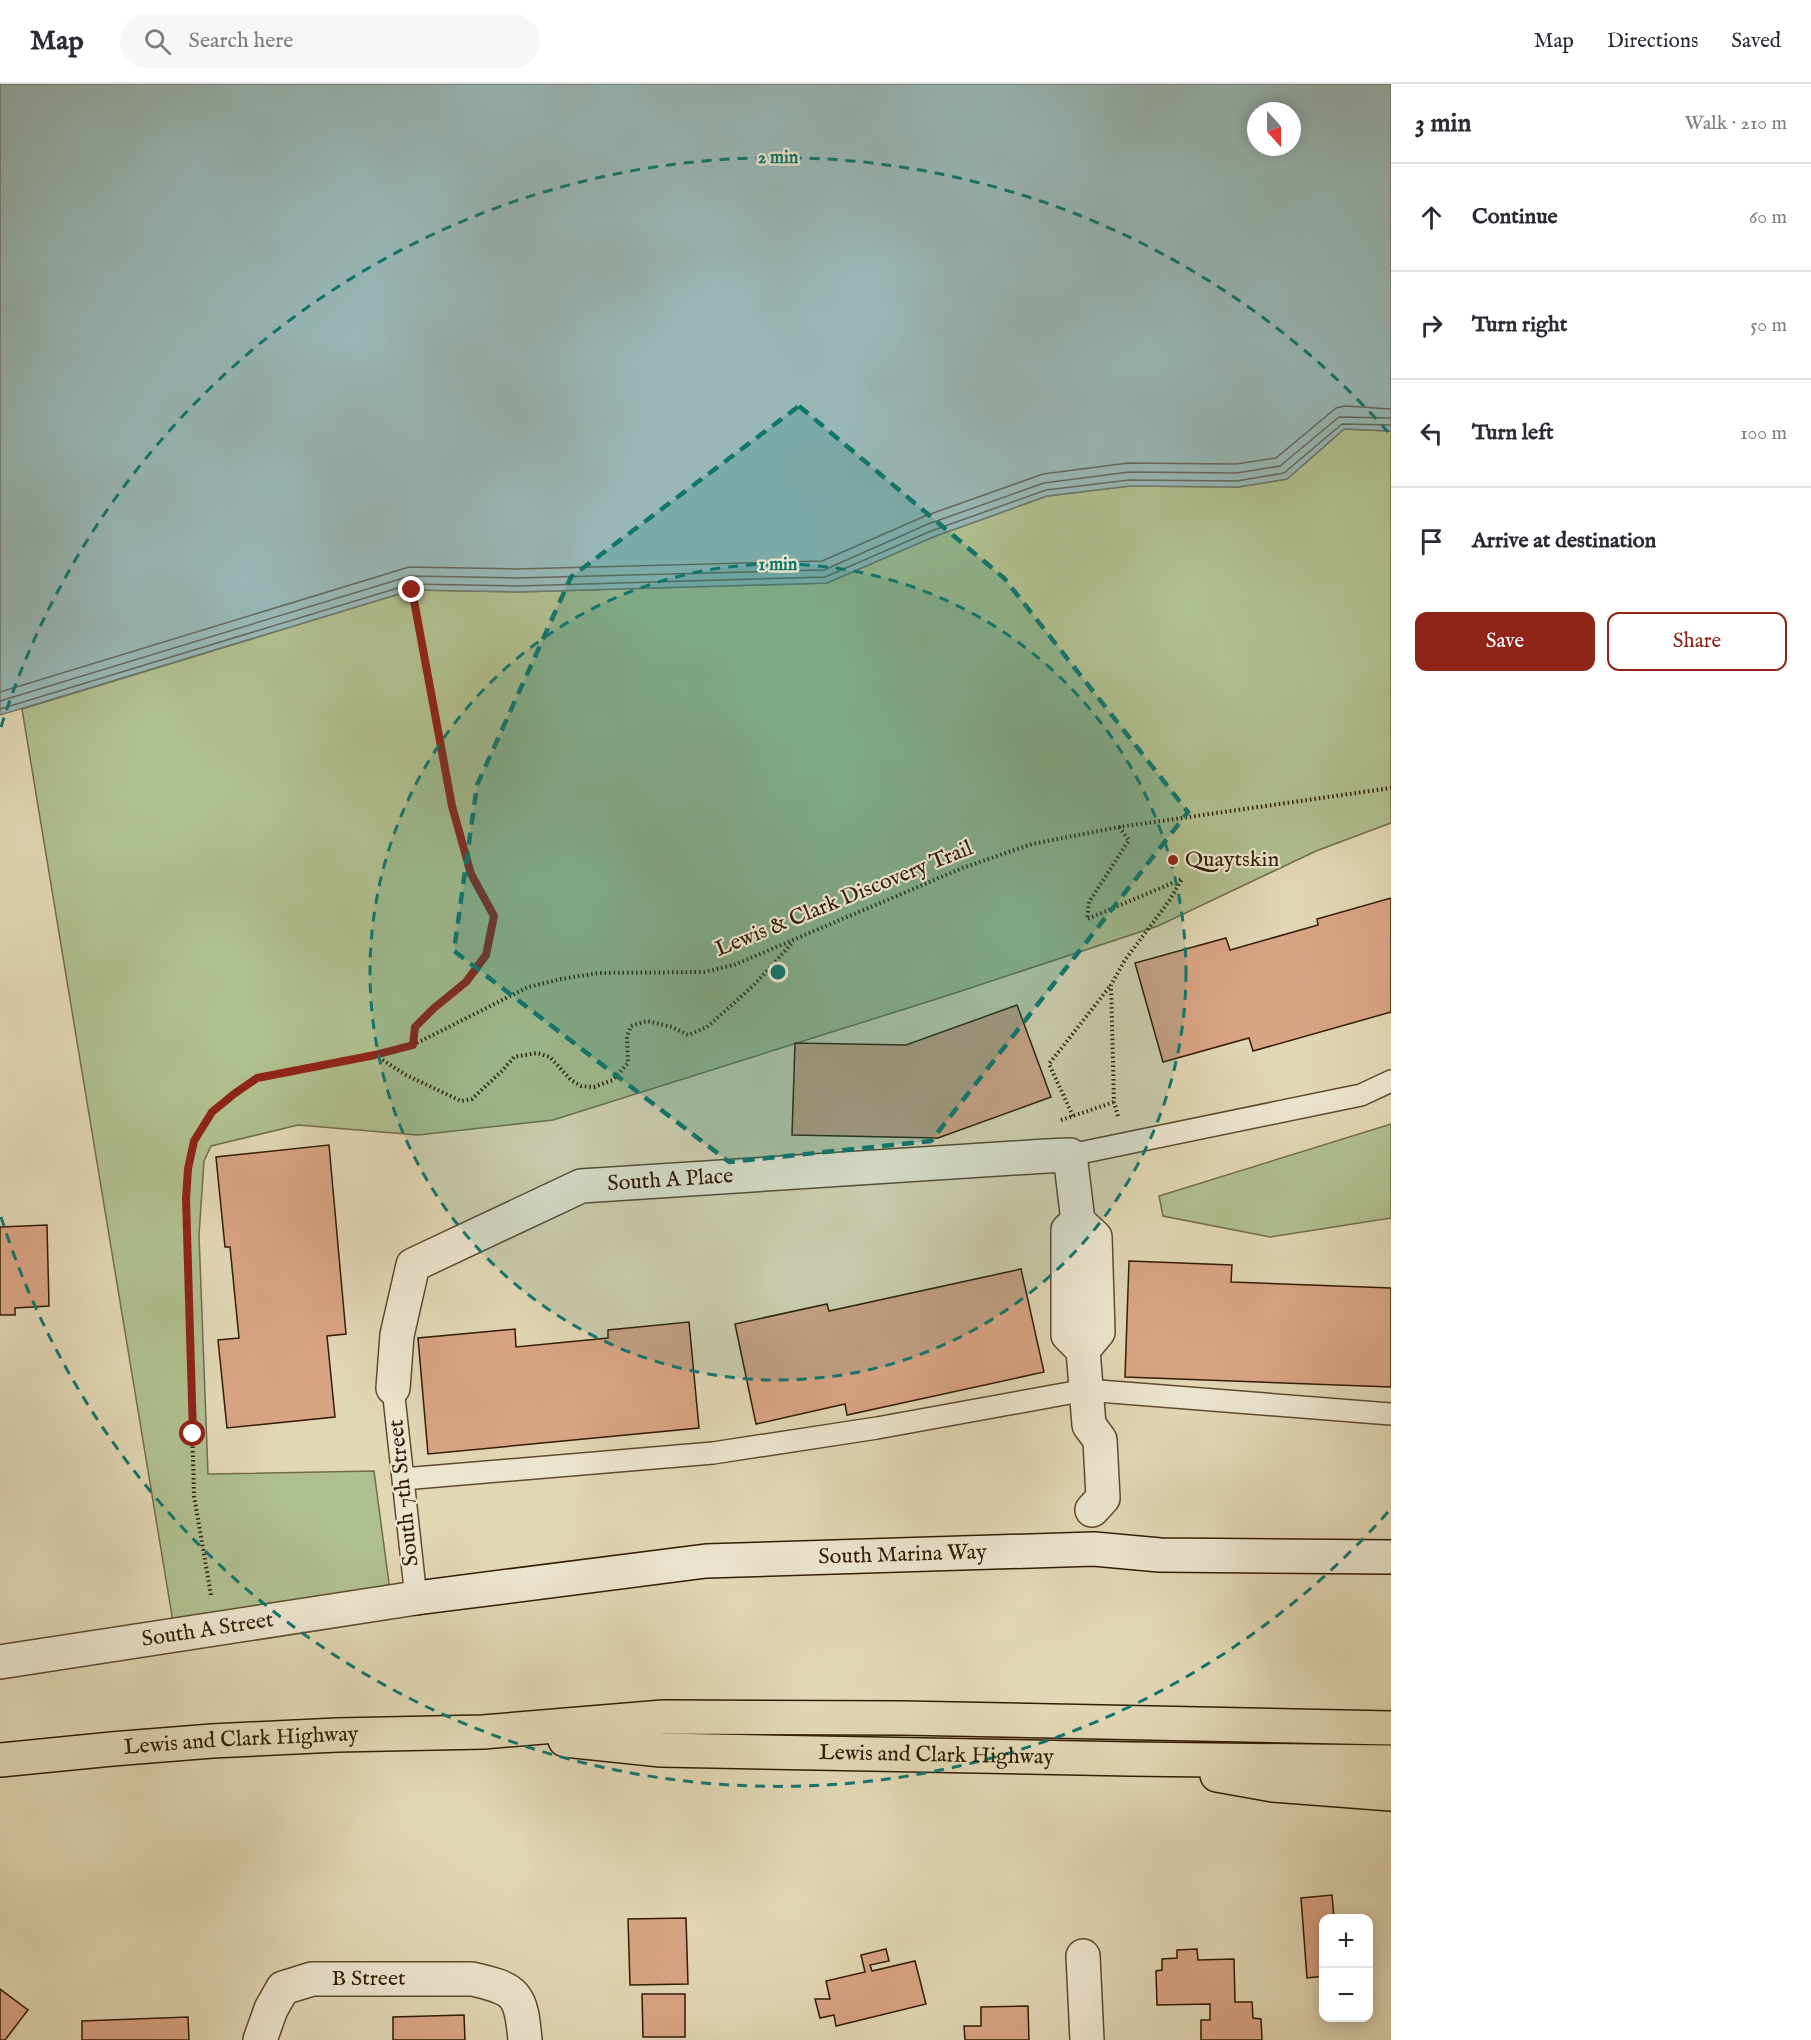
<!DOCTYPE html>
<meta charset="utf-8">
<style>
body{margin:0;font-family:"IM FELL English",serif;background:#f7f7f7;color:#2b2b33}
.controls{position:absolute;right:18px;bottom:18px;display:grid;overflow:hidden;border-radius:12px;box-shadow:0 3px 15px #0003}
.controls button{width:54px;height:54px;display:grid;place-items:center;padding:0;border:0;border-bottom:2px solid #e1e1e2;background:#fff;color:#2b2b33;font:30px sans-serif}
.compass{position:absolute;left:1247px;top:18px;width:54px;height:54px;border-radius:50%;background:#fff;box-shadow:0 3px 15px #0003;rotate:159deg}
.stop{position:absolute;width:18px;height:18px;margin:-14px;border:4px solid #8f2418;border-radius:50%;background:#fff}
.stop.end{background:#8f2418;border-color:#fff;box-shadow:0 2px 6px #0008}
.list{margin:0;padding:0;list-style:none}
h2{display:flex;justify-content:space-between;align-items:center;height:78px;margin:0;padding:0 24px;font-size:26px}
h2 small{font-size:20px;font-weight:400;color:#7c7c81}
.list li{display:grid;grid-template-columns:39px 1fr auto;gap:18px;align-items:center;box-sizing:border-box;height:108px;padding:0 24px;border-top:2px solid #e1e1e2}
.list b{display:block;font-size:22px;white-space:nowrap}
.list em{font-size:20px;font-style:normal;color:#7c7c81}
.actions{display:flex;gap:12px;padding:18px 24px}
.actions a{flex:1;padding:14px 0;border:2px solid #8f2418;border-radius:12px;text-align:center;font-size:21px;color:#8f2418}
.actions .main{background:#8f2418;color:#fff}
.icon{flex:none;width:33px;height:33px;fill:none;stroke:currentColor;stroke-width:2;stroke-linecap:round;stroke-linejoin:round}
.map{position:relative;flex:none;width:1391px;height:1956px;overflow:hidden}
header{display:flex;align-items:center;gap:36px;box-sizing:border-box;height:84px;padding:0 30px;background:#fff;border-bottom:2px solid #e1e1e2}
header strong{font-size:28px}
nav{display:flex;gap:33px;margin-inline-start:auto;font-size:21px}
.search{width:420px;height:54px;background:#f7f7f7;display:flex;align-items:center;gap:15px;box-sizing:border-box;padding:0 21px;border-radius:33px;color:#7c7c81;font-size:22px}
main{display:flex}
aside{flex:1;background:#fff}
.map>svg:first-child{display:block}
</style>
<header>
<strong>Map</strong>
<div class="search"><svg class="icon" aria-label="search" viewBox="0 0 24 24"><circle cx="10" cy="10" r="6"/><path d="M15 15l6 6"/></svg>Search here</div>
<nav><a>Map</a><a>Directions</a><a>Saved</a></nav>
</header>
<main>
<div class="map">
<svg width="1391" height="1956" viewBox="0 0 1391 1956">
<rect width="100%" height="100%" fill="#e2d7b4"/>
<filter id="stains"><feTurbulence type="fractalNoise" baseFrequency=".00333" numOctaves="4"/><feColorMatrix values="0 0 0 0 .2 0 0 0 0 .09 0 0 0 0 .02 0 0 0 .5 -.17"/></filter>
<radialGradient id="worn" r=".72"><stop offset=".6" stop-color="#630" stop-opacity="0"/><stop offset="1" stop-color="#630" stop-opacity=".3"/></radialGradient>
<path fill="#b0bf8f" stroke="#706d49" stroke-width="1.5" d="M1344,345l47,2v392l-75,28 -158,75 -212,70 -393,124 -135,15 -120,-10 -87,21 -7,15 -5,74 9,239 166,-3 17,127 -218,24 -151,-913 390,-119 105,2 310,-9 106,-46 114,-41 83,-10 108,1 49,-8z
M1391,1040v94l-121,19 -107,-21 -4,-20z"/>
<path fill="#98b7b6" stroke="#6f796e" stroke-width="1.5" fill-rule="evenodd" d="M0,0h1391v347l-47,-2 -57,50 -49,8 -108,-1 -83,10 -114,41 -106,46 -310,9 -105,-2 -412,125zM1256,27h36v36h-36z"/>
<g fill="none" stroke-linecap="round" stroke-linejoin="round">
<path stroke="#64695c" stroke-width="1.5" d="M0,608l409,-125 108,2 305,-8 103,-45 118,-42 85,-11 108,1 40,-6 60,-50 9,-2 46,3
M0,617l410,-125 107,2 307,-8 104,-46 116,-41 85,-11 108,1 43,-7 59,-49 52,1
M0,625l411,-125 106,2 308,-9 106,-46 115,-41 83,-10 108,1 47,-8 58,-49 49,1"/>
</g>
<path fill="#d9a484" stroke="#311b03" stroke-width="1.5" d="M1391,814v114l-138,39 -4,-13 -86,24 -28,-99 91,-25 4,12 88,-25 -1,-6z
M1017,921l34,92 -113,41 -146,-3 3,-92 111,2z
M329,1061l17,189 -19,2 8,81 -108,11 -9,-88 21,-2 -9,-91h-5l-9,-90z
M47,1141l2,81 -34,2v7h-15v-88z
M1129,1177l103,4 -1,17 160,6v99l-266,-10z
M1021,1185l23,103 -197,43 -2,-11 -89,20 -21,-100 92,-20 2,7z
M689,1238l10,106 -271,26 -10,-116 97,-9 1,18 92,-9v-8z
M1332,1811l2,23h-10v58l-17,2 -6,-80z
M686,1834l2,66 -58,1 -2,-66z
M886,1865l3,12 -19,4 2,6 43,-10 11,43 -90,22 -2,-11 -14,3 -5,-19h15l-4,-18 39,-9 -4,-17z
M1197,1865l1,11 36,-1 1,43h17l1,16 8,1 1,21h-61v-20h9v-16l-53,1 -1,-34 6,-1v-11l15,-1v-8z
M0,1905l28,21 -23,30h-5z
M642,1910h43v43h-42z
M1028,1922l1,34h-64l-1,-14h17v-19z
M464,1931l1,25h-72v-23z
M188,1933l1,23h-107v-19z"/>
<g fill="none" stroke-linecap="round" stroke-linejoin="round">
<defs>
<path id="lane" d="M1070,1071l291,-60 30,-14
M393,1304l23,210
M403,1395l310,-26 164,-25 209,-38 305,24"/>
<g id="street">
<path d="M1078,1137l-10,9v105l15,15 6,75 11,15 3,58 -11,12"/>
<path id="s1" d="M393,1304l4,-53 16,-70 168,-79 465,-30 24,-1 8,66 17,16 3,95 -15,18"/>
<path id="s2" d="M0,1578l416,-64"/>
<path d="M1083,1872l4,84"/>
<path id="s3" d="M260,1956l11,-31 12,-21 29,-9h160c45,10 49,15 53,61"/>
</g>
<g id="secondary">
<path id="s4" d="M416,1514l290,-37 388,-12 66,6 231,2"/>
</g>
<g id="highway">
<path id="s5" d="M565,1656l96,10 469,9 261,3"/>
<path id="s6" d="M0,1676l112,-11 100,-8 125,-6 146,-3 180,-15 239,1 489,10"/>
<path d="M1217,1691l56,10 118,9"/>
</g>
</defs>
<use href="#lane" stroke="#5d4a2f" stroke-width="24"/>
<use href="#street" stroke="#5d4a2f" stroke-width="36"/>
<use href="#secondary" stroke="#311b03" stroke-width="36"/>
<use href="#highway" stroke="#311b03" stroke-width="36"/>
<path stroke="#311b03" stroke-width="4" stroke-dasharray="1.5 3" stroke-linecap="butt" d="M412,506l39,216 20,68 23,43 -8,38 -20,27 -32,26 -19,19 -2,17
M375,971l31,20 55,26 11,-2 31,-29 11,-13 23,-4 13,4 21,23 10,6 13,1 19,-7 15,-17 -1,-27 4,-10 16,-5 25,6 16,8 19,-8 47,-42 39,-43
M1073,1032l-24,-52 62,-79
M1118,1032l-4,-14 -3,-117 14,-25 44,-59 13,-22 -95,40 2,-17 40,-62 -10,-13
M1061,1036l53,-18
M211,1511l-17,-99 -8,-297 2,-30 5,-28 19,-29 22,-18 23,-16 118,-23 38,-10 115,-58 33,-8 38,-6 105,-1 30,-7 231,-98 67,-23 87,-17 272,-39"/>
<use href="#lane" stroke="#ece5ce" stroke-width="21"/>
<use href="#street" stroke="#ece5ce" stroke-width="33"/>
<use href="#secondary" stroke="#ece5ce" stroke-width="33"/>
<use href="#highway" stroke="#e2d7b4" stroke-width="33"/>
</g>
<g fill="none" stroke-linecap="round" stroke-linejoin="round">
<path stroke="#8f2418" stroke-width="8" d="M193,1350l-7,-235 2,-30 6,-28 18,-29 22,-18 23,-16 118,-23 38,-10 2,-18 19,-19 32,-26 20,-27 8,-39 -23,-42 -19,-68 -40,-216"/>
</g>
<path fill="#0f766e" fill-opacity="0.2" stroke="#0f766e" stroke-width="4.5" stroke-dasharray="12 8" stroke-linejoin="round" d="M799,322l205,172 184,234 -257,329 -202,21 -275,-211 23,-166 94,-208z"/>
<circle cx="778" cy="888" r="408" fill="#0f766e" fill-opacity=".12"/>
<g fill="none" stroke="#0f766e" stroke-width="3" stroke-dasharray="10 8">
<circle cx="778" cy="888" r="408"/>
<path d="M1388 1428A815 815 0 0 1 1 1133M1 643A815 815 0 0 1 1388 348"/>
</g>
<circle fill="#8f2418" stroke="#ece5ce" stroke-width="2" cx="1173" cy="776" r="6"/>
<g text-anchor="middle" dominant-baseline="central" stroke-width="4.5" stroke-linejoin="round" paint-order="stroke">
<g font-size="22" fill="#311b03" stroke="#ece5ce" text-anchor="start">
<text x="1185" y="776">Quaytskin</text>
</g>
<g font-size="22" fill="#311b03" stroke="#ece5ce">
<text transform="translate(844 815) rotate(-22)">Lewis &amp; Clark Discovery Trail</text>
<text stroke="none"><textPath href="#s1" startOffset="400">South A Place</textPath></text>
<text transform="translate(404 1409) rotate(-96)">South 7th Street</text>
<text stroke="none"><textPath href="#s4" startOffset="489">South Marina Way</textPath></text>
<text stroke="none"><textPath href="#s2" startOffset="210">South A Street</textPath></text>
<text stroke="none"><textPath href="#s6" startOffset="242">Lewis and Clark Highway</textPath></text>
<text stroke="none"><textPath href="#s5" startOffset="372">Lewis and Clark Highway</textPath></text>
<text stroke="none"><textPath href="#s3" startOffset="144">B Street</textPath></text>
</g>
</g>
<circle cx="778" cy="888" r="9" fill="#0f766e" stroke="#ece5ce" stroke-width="3"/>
<g font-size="18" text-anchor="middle" font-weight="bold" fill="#0f766e" stroke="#ece5ce" stroke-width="4.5" stroke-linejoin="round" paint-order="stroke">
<text x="778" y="79">2 min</text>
<text x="778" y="486">1 min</text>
</g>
<rect width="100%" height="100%" filter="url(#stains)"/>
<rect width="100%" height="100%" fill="url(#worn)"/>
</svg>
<div class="controls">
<button>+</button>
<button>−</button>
</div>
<svg class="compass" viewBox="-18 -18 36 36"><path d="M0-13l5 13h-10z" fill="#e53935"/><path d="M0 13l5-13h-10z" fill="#7c7c81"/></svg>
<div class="stop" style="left:193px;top:1350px"></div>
<div class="stop end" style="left:412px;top:506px"></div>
</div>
<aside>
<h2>3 min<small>Walk · 210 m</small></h2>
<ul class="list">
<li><svg class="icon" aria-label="ahead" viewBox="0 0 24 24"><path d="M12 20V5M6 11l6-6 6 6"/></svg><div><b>Continue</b></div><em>60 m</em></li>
<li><svg class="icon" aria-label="right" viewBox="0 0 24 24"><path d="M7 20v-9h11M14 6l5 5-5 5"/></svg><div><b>Turn right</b></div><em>50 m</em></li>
<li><svg class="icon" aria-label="left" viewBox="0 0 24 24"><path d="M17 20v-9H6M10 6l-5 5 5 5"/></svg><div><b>Turn left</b></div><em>100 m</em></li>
<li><svg class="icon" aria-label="arrive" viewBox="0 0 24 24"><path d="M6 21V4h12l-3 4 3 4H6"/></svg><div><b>Arrive at destination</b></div></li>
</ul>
<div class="actions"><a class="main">Save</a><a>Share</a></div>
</aside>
</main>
